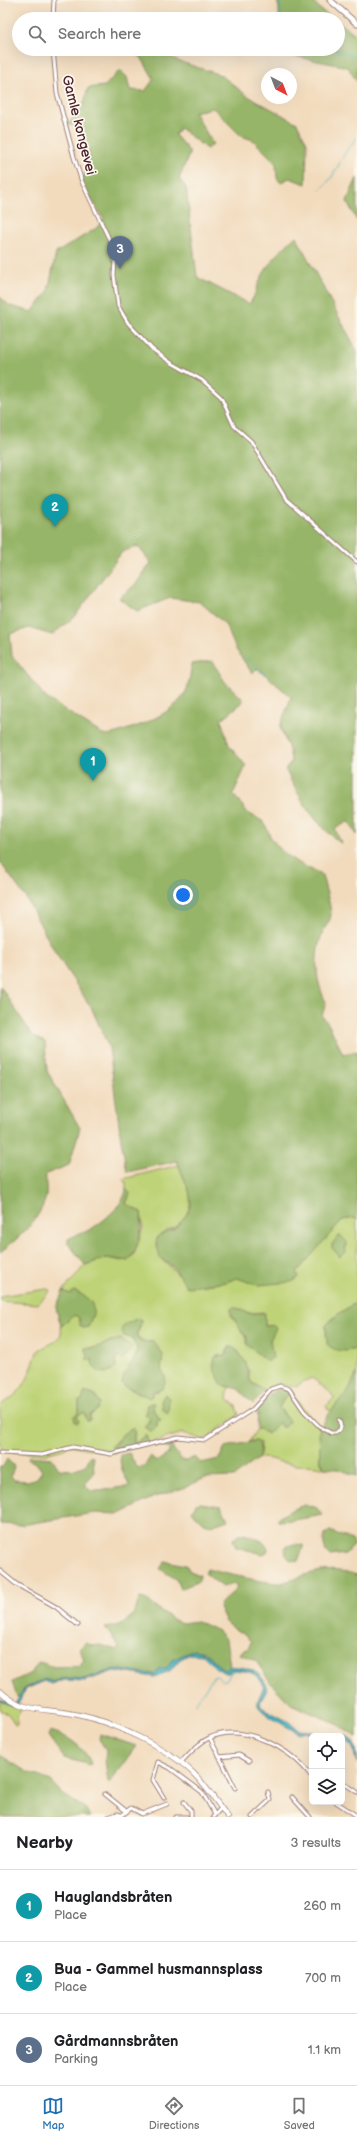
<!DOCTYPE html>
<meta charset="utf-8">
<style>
body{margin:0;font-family:"Balsamiq Sans",sans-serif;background:#f6f6f6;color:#202124}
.controls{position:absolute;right:12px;bottom:12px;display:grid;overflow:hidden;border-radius:6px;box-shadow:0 4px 16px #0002}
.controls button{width:36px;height:36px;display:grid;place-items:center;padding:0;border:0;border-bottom:1px solid #e0e0e0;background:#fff;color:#202124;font:20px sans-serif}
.compass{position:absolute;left:261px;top:68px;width:36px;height:36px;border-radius:50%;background:#fff;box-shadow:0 4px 16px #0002;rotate:138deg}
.you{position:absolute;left:183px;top:895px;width:14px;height:14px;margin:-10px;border:3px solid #fff;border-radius:50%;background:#1a73e8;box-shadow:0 0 0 6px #1a73e833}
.badge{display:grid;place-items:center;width:26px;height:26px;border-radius:50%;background:#1f6fb2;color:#fff;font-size:13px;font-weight:700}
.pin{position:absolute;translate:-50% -33px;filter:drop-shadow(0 1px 2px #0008)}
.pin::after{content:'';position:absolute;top:21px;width:14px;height:12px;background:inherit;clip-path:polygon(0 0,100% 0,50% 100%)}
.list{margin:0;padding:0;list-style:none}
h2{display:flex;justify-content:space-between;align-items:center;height:52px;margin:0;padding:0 16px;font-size:17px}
h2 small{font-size:13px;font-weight:400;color:#757577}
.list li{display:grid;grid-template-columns:26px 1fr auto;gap:12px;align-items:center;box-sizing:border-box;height:72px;padding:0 16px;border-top:1px solid #e0e0e0}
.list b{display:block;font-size:15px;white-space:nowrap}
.list p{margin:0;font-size:13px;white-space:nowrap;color:#757577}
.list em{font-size:13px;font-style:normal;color:#757577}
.icon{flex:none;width:22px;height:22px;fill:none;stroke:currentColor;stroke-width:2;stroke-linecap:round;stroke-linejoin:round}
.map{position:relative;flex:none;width:357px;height:1817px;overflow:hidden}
.search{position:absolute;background:#fff;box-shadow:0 4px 16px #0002;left:12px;right:12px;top:12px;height:44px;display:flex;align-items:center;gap:10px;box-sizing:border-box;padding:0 14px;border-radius:22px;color:#757577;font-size:15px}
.sheet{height:268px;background:#fff}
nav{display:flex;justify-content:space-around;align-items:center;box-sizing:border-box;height:56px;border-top:1px solid #e0e0e0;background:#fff;font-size:11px;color:#757577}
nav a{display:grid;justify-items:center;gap:2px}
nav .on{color:#1f6fb2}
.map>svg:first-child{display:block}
</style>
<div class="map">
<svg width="357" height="1817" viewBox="0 0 357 1817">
<rect width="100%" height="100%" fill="#fbf7ec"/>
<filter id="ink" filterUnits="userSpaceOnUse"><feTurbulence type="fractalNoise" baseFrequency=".025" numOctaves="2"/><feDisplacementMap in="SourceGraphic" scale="8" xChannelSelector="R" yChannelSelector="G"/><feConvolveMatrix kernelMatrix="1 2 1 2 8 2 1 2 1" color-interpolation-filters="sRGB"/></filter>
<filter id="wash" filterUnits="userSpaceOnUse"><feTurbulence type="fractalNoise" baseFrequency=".012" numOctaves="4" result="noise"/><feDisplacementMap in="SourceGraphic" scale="16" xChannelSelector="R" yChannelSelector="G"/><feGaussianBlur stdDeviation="0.9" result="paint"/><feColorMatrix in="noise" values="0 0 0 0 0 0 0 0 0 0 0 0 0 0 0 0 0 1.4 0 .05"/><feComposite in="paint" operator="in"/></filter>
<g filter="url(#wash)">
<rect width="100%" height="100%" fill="#f2dbbd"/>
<path fill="#bed377" stroke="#847951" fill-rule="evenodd" d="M179,1165c7,18 19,34 5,53 -5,6 -9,10 -17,12l-4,31c12,8 17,19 28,26l35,-5 11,-4 21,7 38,-5 3,-3 -2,-5 2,-3 43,-49 13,-2 2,2v82l-19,12 -12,11v11l18,15 13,-2v24l-8,16 -17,21h-4l-2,-4 8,-8 -4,-6 -18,-14 -8,3 -8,6 -19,-3 -12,6 -11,-6 -5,-6v-7l-17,-24h-3l-3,4 1,4h-9l4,30 7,2 -2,12 9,7 3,9 -35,25 -21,-7 -42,13 7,-5 -7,-3 -5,5 -2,-1 1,-11 -11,2 -12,12 1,4 15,-1 -15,5 -44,-8 -5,4 -20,5 -44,-3v-46c25,-13 29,-28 37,-53 9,-9 27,-8 24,-26l14,-11 4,3 4,10 5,-1 5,-11 -23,-22 -7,-3 22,-26 22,-7 15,3 12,-6 9,-28 -2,-15 -15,-8 4,-11 -4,-4v-7l-3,-3zM234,1307l14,6 15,-1 2,14 6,1 -2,34h-2l-19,-16 1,-5 -8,-8zM140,1328l-4,7c5,8 9,8 18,7l8,19 -1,9 4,6 -6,15 -18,4c-7,-5 -15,-6 -19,-12 2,-9 17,-28 15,-35 -1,-3 -5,-8 -7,-11l-6,-1zM112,1340l6,17 -3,4 -28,-1 1,-6 -3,-6h12zM88,1393l8,3 -4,18 -5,6 -3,-7 -5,1 -2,4 -3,-2 5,-5v-10l3,-1 2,-6zM147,1405h2l8,8v13l-5,6 -8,-5 6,-8 -4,-6z
M47,1289l4,1 -13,14 -38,-3v-5z
M292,1394l28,35v30l4,9c-15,-5 -21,-1 -34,-4 -11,-1 -19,-7 -31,-6l2,-9 -5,-8h-7l8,-12h3l4,3 10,-6 11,-12 -6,-6 6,-12z
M0,1702l12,4h5l4,3 -4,7v9h-2l-5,-9 -10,-6z"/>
<path fill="#96b568" stroke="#706a4a" d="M277,0h35l9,10 13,9h-55v-11z
M338,22l19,13v47l-9,-15 -55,-11 -41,-4v-3h86z
M129,49h29l20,12 43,14 25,20 51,28 10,20 -1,41 -17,-6 -8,5 -4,-5 -1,-15 -23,-23 -12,-4 -28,-28 -19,4 19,32 -6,5 -27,-21 -5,7 15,17 -11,27 7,8 11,90 52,27c7,-8 7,-17 12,-26 8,-16 22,-30 35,-42l61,115v268l-2,1 2,3v212l-8,-14 -14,8 7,15c-31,-24 -39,-41 -57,-75l6,-6c0,-13 -6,-23 -11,-36l11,-30 -33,-29 -6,5 -15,-22 -12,-27 -25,-22 -30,-4 -33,13 -18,-13 16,-13 16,-22 -13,-17 -16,6 -47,64 -23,19 -23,-7 -19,6 2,22 34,42 59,38c24,-6 69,-20 81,-45 4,-8 4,-19 6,-27l20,-3 13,21 16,15 2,5 -22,18 8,25 17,21 -13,28 15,19 16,9 7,16 11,13 13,10 27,14c3,13 8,27 9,39 0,7 -7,14 -9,20 -8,22 -7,47 4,68l-4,14 7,9 14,29 14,-3v169l-2,-2 -13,2 -45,52 2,5 -7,5 -34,3 -21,-7 -11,4 -39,5 -14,-20 -13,-9 -4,-16 2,-6 17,-8 12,-14 4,-10 -2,-13 -12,-30 -50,11 -6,-32 -12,-92 -17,-39 -37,-57 -29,-54 -26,-36v-565l10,9 22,6 16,-20 8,-39 39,-24 9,-9 -23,-39 7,-12 1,-20 -7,-8 -5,-16h-10l16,-18 5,-19 17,-2 15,-16 7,7 3,13 15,1 9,-12 -13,-22z
M357,178v43l-10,-20z
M0,986l33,50 12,6 2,29 33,57 -11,37 -23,9c-1,8 1,15 0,22 -5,23 -28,43 -46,56z
M126,1189l4,4 -4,11 15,8c2,15 -2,37 -13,49l-21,-3 -22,7 -17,-22v-4c7,-4 16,-6 23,-10 13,-8 34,-25 35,-40z
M339,1236h2l6,6 -2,10 -5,5 -8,-9v-4z
M63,1291l7,3 4,-3c20,8 24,17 14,36l-5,1 -3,-2 -1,-8 -4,-3 -14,11 -5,-18z
M357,1302v47c-12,2 -21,4 -30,-5l-1,-19 12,-11z
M234,1307l14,6h17v13l9,-1 2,3 -6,12 3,18 -6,3 -20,-16v-8c-8,-6 -9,-15 -16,-22v-6z
M138,1318l4,4 -6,13 3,6 15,1 9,13 -2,15c6,7 6,11 1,19l-9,2 -1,5 -3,2 -14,-8 -10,-3c-8,-11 9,-22 12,-34 1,-6 -4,-9 -5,-15l-8,-2 -3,-7 5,-5z
M121,1339l9,6 2,4 -9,10 -7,-2v11l-10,5 -8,-1 -6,-9 1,-4 -6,1 1,-6 -3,-6c13,2 22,-7 36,-9z
M229,1347h3l6,4 8,12 3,15 4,6 12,6 -12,14 -15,-15 -16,-4 -9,-18 2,-10 11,-2z
M357,1373v103l-19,-7 -14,-1 -4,-9 -1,-28 9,-16 21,-26z
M280,1389h6l6,5 -7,2 -6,12 10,13 -4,6h-4l-2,-5 -11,12 -8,-5h-3l1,-21 16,-17z
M85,1392l11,4 4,8 -4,7 -6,4v5l-3,1 -3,-8 -5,1 -2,2 2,6 -1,1 -3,-1 -1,-6 5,-5v-10l3,-1z
M165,1394l4,4 -1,15 -6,-4 -1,-8z
M151,1403h3l-1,7 8,10 -4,1v5l-5,6 -8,-5 6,-7 -5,-5 2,-10z
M134,1428v14l2,1 10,-8 2,6 -7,5 -30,2 13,-15z
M256,1441l4,2 -1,15 -25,19 -29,1 -21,10 -30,9 -34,17 -26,-1 -73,12 -21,-1v-57h3l4,-8 7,7 -3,10 3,4 13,1 10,-3 5,-7 -5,-7 -9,-5 1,-3 23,2 7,11 13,1 14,-5 4,-9 3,1 1,15 -8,9v5l5,5c13,1 23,-4 36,-4l2,-2c-5,-12 -9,-15 -9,-30l9,-2 7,13 3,2 6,-3 6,-9 5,6 11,-7 3,-5 -6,-4h-9l9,-3 7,3 11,14 4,1 9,-4 6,6 18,-4 6,-12z
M200,1503l21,3 7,14c-18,7 -24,7 -36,-9l4,-7z
M305,1505l10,1 8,9 -29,5 -16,1v-3l15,-9z
M330,1531l22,9 3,5 -10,9 -15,2 -4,-4 -3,-12 2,-6z
M245,1534l17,7 6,7 -1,4 -4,2 -27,-7 -3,-8 6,-4z
M294,1544l10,1 -6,16 -10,-2 -3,-7v-5z
M165,1561l21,4 4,6 10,4 -1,6 -19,8 -4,-10 -16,-10z
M207,1569c11,3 67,16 75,14 29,-10 44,-18 75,-8v162l-18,-12 -48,-21 -18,-18 -17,-25 -16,-7 3,-4 5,-1 3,-7 -4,-5 -20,-13 -8,-17c4,-10 15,-12 18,-21l-4,-3 -10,4 -18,-13z
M140,1598l5,1 27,20 10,4 15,-2 21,10 8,9 4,26 -4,4 -8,-4 -13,-14 -11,-2 -22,10 -5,8 -8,1 -5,5 -16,-1 -23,-4 -30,10 -21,-1 -12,4 -6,-3 -22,10 -5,9 -2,-1 -5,-15 19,-9 8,-11 16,5 24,-1 5,-6 -4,-11 5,-6 8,3 7,-1 17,5 2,-4 -14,-18c11,-1 25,-6 30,-17 3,-5 2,-9 5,-13z
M50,1731c17,4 34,16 41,32l-1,2 -26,-7 -16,-22z
M100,1734l36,12 -26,36h-2l-3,-23 1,-9 -7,-11z
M0,1755l27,17 24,9 10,12 25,16 4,8h-90z"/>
<path fill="#42b1be" stroke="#466874" d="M194,1650c17,3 18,13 32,20l3,-3c16,-1 31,3 38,19l-1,6 -6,10 1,5 28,15 9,8 12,1 10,5 -15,-4 -6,2c-9,-7 -40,-20 -42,-31l7,-17c-8,-16 -18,-15 -33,-16l-2,3h-3l-10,-5 -13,-13 -13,-1 -11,6 -9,11 -16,6 -40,-6 -29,10 -20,-1 -14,4 -6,-3 -21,9 -4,11 -5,6 -15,-5v-2l15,5 7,-15 23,-11 8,3 11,-4 21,1 30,-10 23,4 16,1 7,-6h6l5,-8z
M346,1735c10,8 11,16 11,28l-4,-15 -7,-9 -4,1v-4z"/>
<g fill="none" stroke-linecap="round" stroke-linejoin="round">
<path stroke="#42b1be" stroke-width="1" d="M279,0l3,19
M331,49l26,8
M320,190c15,-13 17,-24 27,-40 2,-4 7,-7 10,-12
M246,657l12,13 9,6
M195,1704l18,-27 4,-1 5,5 4,-1 7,-10"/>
</g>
</g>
<g filter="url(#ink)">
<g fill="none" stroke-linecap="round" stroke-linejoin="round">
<defs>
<path id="minor" d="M53,19l1,-19
M53,49l4,44 17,64 8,25 28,59 5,18 -1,16 4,31 10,17 24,26 18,13 32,18 19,17 13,29 17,15 35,58 71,63
M0,1453l42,2 31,-8 38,7 67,-17 27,3 48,-31 18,-20 9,-3 9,3 15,22 15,15 12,7h5l5,-6 -2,-7
M0,1571l16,13 40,23 22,18
M210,1738l25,50
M219,1757l20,-2 10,6
M181,1762c9,-9 17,-19 28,-24 36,-16 82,11 103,39
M342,1782l15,10
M105,1794l21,17
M292,1797l18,20
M164,1798l-11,-18 5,-18 12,6 32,24 13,23
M184,1802l7,9v6
M336,1802l21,14
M108,1817l9,-3 4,1
M120,1817l11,-9 11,6 25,-10
M176,1817h11
M213,1817l8,-9
M252,1817l18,-17 -2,-8"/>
<path id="secondary" d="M0,1691c26,24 47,16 79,24 33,7 89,33 113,57 14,13 24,30 36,45"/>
<path id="trunk" d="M330,0l27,24"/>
</defs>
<use href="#minor" stroke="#9e7d74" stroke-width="5"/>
<use href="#secondary" stroke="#9e7d74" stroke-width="6"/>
<use href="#trunk" stroke="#9e7d74" stroke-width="7"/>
<use href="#minor" stroke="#fff" stroke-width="3"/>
<use href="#secondary" stroke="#fff" stroke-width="4.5"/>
<use href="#trunk" stroke="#fff" stroke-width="5"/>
</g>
</g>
<g text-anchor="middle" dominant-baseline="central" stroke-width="3.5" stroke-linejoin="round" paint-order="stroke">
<g font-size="14" fill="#4a1f2b" stroke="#fbf7ec">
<text transform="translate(79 125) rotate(76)">Gamle kongevei</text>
</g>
</g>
</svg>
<div class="controls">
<button><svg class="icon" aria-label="locate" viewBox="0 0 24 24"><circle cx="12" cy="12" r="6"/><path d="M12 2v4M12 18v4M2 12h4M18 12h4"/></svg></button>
<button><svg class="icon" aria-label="layers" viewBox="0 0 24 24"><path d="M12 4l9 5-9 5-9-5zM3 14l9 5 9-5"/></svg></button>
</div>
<svg class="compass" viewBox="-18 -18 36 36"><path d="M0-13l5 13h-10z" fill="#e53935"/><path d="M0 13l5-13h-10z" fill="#757577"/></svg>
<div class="you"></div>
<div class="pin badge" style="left:93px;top:781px;background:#0f9aa8">1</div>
<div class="pin badge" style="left:55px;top:527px;background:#0f9aa8">2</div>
<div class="pin badge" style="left:120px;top:269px;background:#5c6f8a">3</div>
<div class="search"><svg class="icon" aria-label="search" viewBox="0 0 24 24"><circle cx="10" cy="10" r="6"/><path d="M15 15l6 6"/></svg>Search here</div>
</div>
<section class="sheet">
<h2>Nearby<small>3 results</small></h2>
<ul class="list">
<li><span class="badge" style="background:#0f9aa8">1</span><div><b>Hauglandsbråten</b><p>Place</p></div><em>260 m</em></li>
<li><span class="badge" style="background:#0f9aa8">2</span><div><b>Bua - Gammel husmannsplass</b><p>Place</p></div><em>700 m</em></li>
<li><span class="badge" style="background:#5c6f8a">3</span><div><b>Gårdmannsbråten</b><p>Parking</p></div><em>1.1 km</em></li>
</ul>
</section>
<nav>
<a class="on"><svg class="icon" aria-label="map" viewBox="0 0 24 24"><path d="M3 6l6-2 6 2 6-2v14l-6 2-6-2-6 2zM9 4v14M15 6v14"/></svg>Map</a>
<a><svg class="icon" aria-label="directions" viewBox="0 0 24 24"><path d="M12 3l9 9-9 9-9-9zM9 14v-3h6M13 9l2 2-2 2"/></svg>Directions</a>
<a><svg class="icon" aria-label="saved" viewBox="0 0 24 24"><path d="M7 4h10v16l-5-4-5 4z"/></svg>Saved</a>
</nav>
